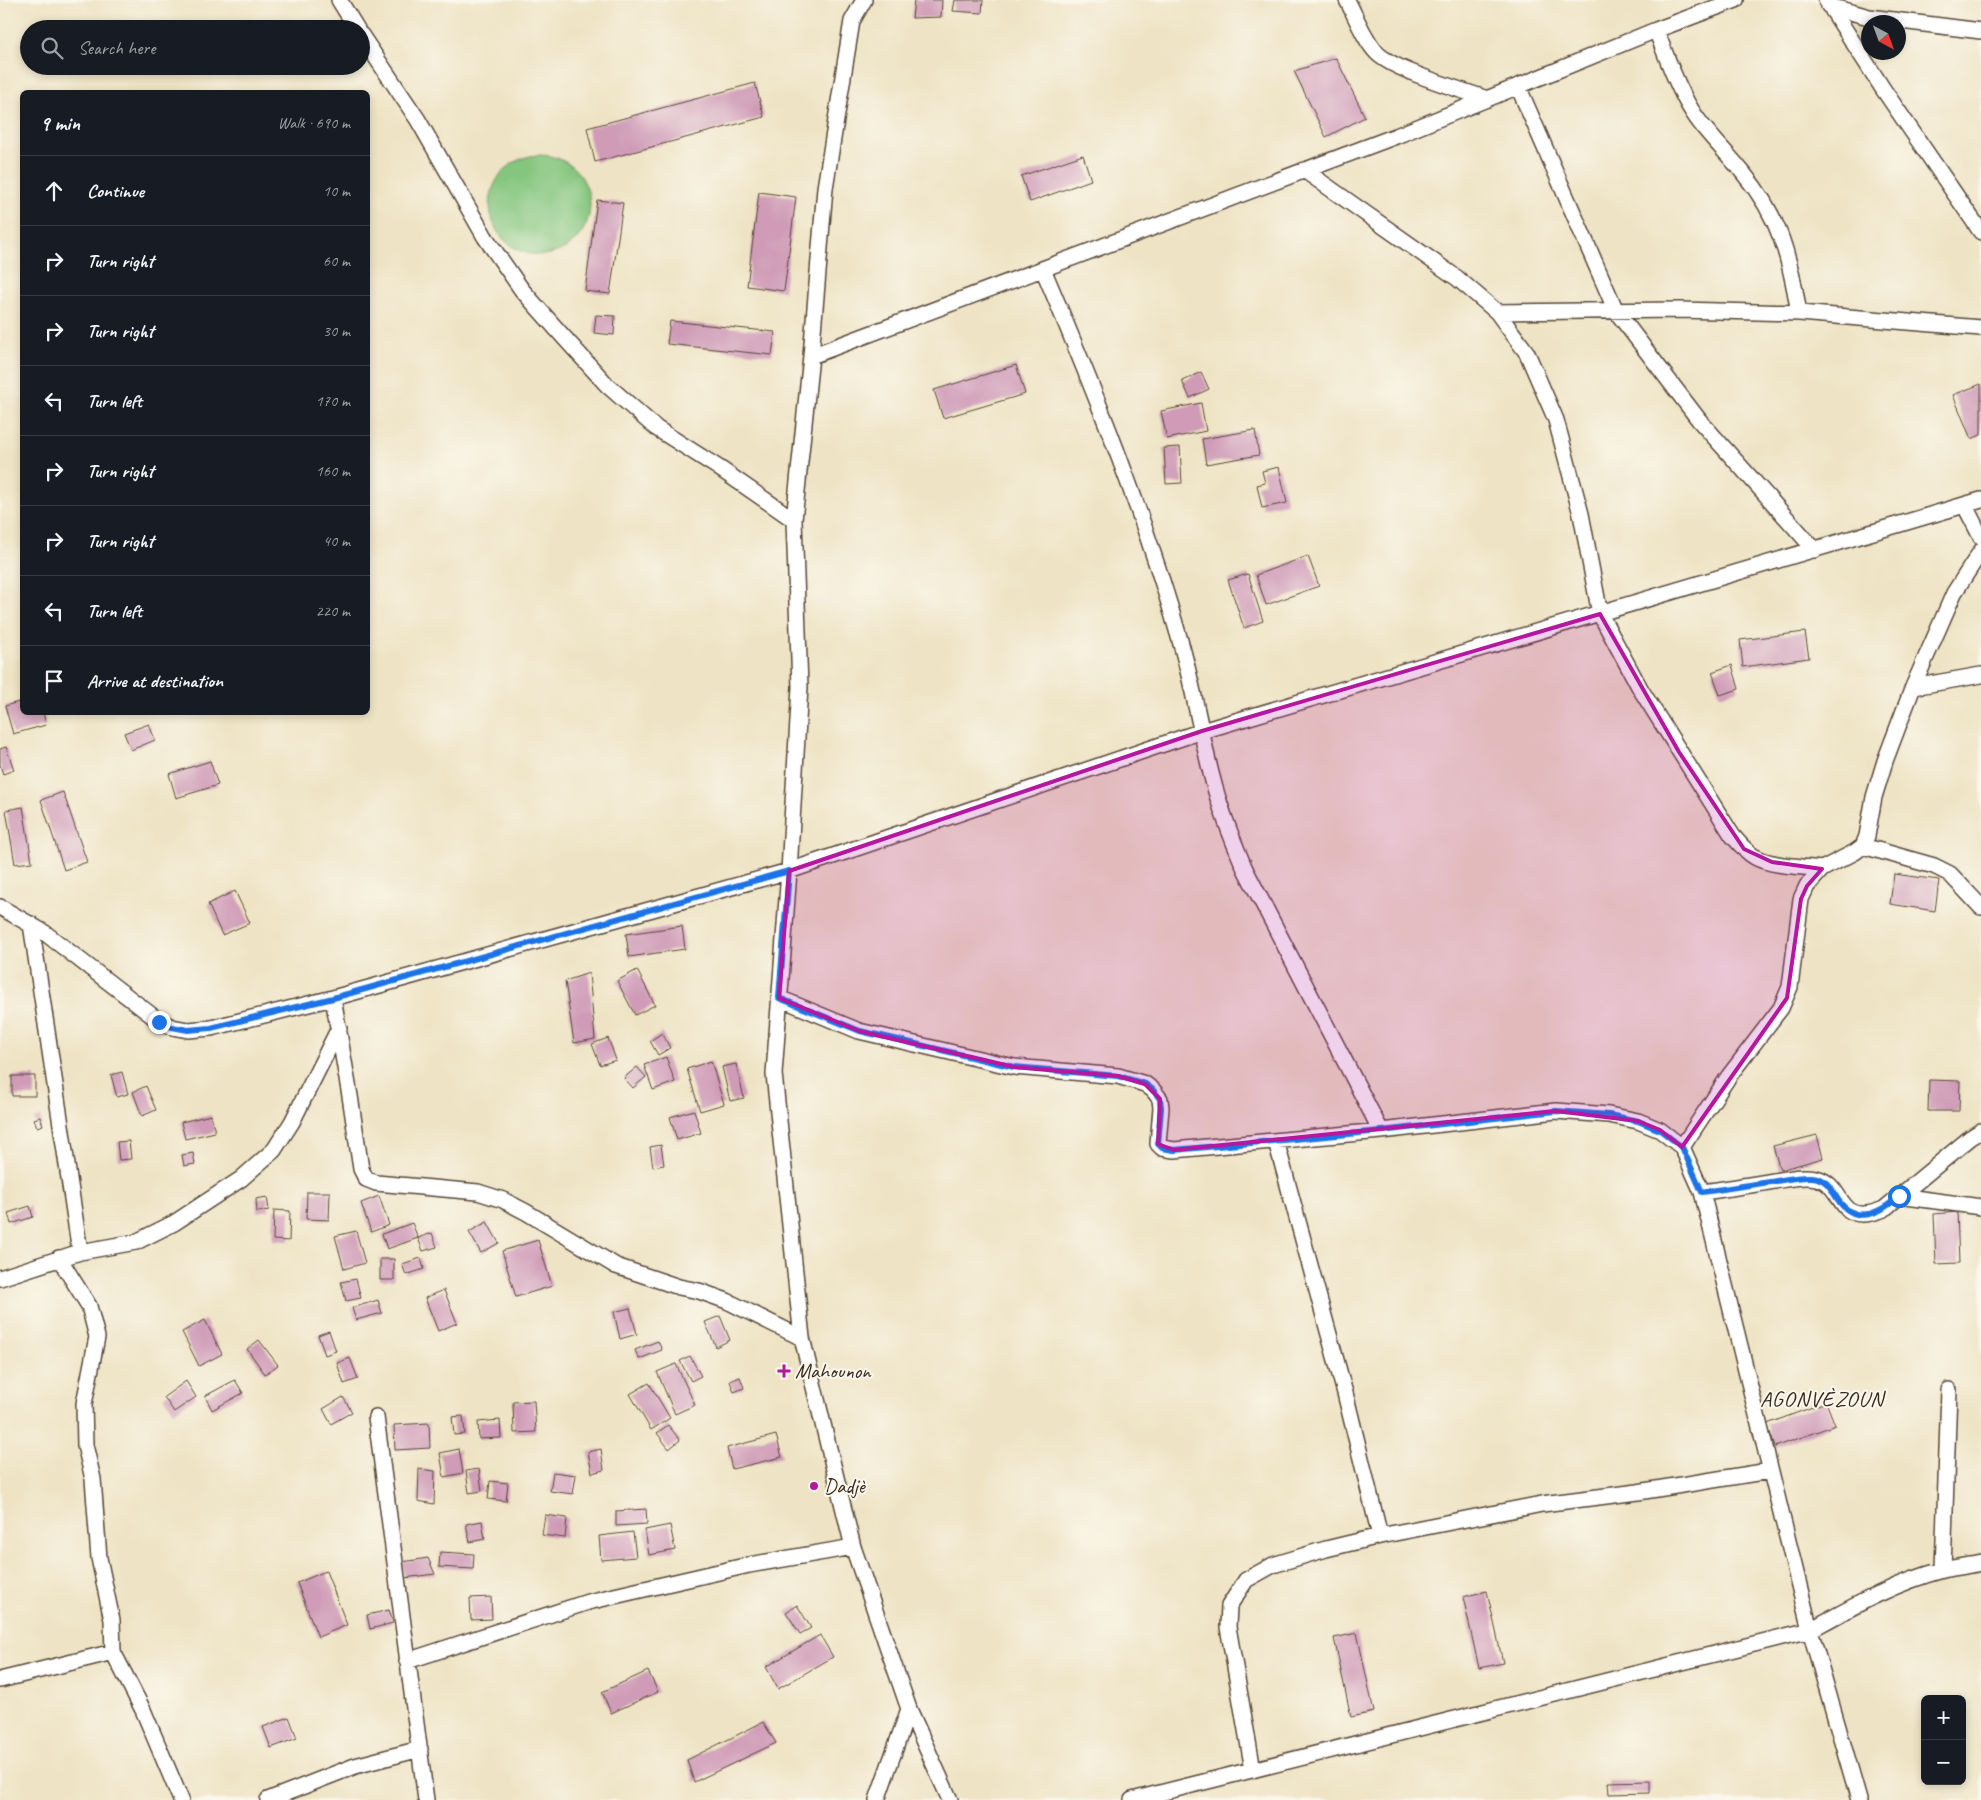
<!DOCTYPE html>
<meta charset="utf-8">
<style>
body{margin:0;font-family:Caveat,sans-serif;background:#242831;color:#f1f3f6}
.controls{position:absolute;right:15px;bottom:15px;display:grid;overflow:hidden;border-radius:8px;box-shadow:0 2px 8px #0003}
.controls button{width:45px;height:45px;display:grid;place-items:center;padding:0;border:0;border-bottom:1px solid #363941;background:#171b24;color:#f1f3f6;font:25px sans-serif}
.compass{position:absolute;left:1861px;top:15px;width:45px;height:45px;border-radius:50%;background:#171b24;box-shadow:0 2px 8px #0003;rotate:139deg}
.stop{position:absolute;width:15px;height:15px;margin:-11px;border:4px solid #1a73e8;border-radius:50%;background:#fff}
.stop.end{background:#1a73e8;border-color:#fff;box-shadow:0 1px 5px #0008}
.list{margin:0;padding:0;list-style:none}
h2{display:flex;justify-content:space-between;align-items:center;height:65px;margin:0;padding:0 20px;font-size:21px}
h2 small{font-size:16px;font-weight:400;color:#9ea1a6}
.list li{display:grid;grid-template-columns:32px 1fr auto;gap:15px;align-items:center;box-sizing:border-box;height:70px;padding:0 20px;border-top:1px solid #363941}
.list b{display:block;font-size:19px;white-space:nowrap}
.list em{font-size:16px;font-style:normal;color:#9ea1a6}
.icon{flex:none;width:28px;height:28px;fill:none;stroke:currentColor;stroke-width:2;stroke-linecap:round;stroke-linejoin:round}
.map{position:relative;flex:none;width:1981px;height:1800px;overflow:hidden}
.search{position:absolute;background:#171b24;box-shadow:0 2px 8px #0003;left:20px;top:20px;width:350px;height:55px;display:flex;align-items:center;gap:12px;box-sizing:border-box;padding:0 18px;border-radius:28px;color:#9ea1a6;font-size:19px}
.panel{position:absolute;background:#171b24;box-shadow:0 2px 8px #0003;left:20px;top:90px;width:350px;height:625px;border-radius:8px}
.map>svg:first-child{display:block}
</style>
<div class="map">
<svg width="1981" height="1800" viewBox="0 0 1981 1800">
<rect width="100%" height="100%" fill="#fbf7ec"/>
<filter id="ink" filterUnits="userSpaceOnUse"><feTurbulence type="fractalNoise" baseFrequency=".02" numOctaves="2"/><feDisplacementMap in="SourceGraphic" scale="10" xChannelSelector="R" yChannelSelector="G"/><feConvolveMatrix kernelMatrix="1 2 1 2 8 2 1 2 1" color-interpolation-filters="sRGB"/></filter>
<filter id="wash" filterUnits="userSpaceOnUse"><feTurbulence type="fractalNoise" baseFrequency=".0096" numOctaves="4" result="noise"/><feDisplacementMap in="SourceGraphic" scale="20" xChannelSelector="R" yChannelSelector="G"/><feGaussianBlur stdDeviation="1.12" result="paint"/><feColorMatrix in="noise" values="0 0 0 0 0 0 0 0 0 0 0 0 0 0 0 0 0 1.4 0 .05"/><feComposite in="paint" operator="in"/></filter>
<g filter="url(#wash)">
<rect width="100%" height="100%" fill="#eee3c4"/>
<path fill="#85c67f" stroke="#60784e" d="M490 205a50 50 0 1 1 100 0a50 50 0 1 1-100 0Z"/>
<g id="blocks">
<path fill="#cf9bb7" d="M914,0h28l-1,17 -29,1z
M955,0h28l-1,13 -29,-2z
M1336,58l29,59 -39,20 -32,-66z
M755,83l9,34 -169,45 -8,-34z
M1083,155l8,25 -61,22 -9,-26z
M759,192l37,5 -12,94 -37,-5z
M597,200l26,3 -13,91 -25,-3z
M596,315l19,1 -1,19 -20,-2z
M670,321l105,11 -3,23 -105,-11z
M1016,365l9,29 -82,24 -9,-28z
M1201,372l8,17 -19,9 -8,-17z
M1981,384v51l-10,4 -18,-44z
M1201,403l5,28 -39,8 -6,-28z
M1255,430l4,25 -53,9 -4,-25z
M1180,447l2,36 -16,1 -2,-36z
M1279,467l8,36 -25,5 -5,-23 8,-2 -3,-12z
M1308,556l11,30 -53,19 -10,-30z
M1248,574l15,47 -19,7 -16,-48z
M1805,632l4,26 -66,9 -3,-27z
M1732,665l7,24 -19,6 -8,-23z
M22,701v11h21l3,13 -33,9 -8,-28z
M149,724l6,16 -24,10 -7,-17z
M6,747l8,23 -11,4 -3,-9v-16z
M210,761l8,24 -42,13 -7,-24z
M63,792l24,70 -23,8 -23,-70z
M23,807l9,55 -17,2 -9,-54z
M1894,874l45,6 -4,31 -45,-7z
M235,891l15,32 -28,12 -14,-31z
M682,926l3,23 -56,8 -3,-23z
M637,970l18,35 -20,10 -18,-34z
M589,973l6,66 -21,4 -9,-62z
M662,1033l8,15 -12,7 -8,-14z
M608,1038l8,22 -16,5 -8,-21z
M666,1057l9,25 -22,8 -9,-25z
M711,1061l13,43 -24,7 -13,-42z
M736,1064l8,34 -14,3 -8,-34z
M637,1067l9,10 -13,11 -9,-10z
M122,1072l6,22 -11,3 -6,-22z
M12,1076h23v20h-23z
M1929,1080l31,1 -1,30h-31z
M146,1086l10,24 -14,6 -9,-24z
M694,1110l7,23 -24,7 -7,-23z
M211,1115l4,17 -30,7 -4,-17z
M40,1117l3,8 -6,2 -3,-8z
M1817,1135l6,23 -43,12 -7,-24z
M129,1141l2,18 -12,1 -2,-18z
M661,1145l3,20 -11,2 -3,-20z
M193,1153l2,11 -11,2 -2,-11z
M307,1192h23l-1,28 -23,-1z
M379,1196l10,29 -18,7 -10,-29z
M267,1197l2,13 -12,2 -1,-13z
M30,1206l3,11 -22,7 -3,-11z
M274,1210l16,1 -1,30 -16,-1z
M1957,1212l2,51 -23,1 -2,-50z
M487,1222l12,21 -18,10 -12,-21z
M412,1223l6,15 -31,11 -5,-15z
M356,1231l9,32 -21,6 -9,-33z
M432,1233l5,14 -14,4 -5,-13z
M538,1240l14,46 -36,11 -14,-46z
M421,1258l3,11 -18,6 -4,-11z
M380,1259h14v21h-14z
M356,1279l5,19 -15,3 -5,-19z
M444,1290l13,33 -19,8 -13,-33z
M378,1300l4,13 -26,7 -4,-12z
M630,1308l7,26 -17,5 -6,-27z
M720,1316l10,24 -14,7 -11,-25z
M205,1320l17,34 -23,12 -17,-34z
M329,1331l7,20 -11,4 -7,-20z
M259,1340l19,25 -13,9 -18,-25z
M658,1341l4,9 -23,9 -4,-9z
M690,1356l11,20 -10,5 -11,-20z
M350,1358l8,21 -14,5 -7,-21z
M676,1364l19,41 -20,9 -18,-42z
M740,1377l4,11 -10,4 -4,-11z
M235,1380l8,13 -31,17 -7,-14z
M186,1381l10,16 -22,15 -10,-15z
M649,1383l21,35 -19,12 -21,-36z
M343,1397l9,15 -21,12 -8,-15z
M534,1401l2,31 -22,1 -1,-31z
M1826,1402l9,23 -60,22 -8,-23z
M463,1416l2,18 -11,1 -2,-18z
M500,1420l1,18 -22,1 -1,-17z
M429,1423l1,25 -35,2 -1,-25z
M668,1425l12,15 -11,9 -12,-16z
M776,1435l6,22 -50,12 -5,-21z
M459,1449l4,24 -19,4 -4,-24z
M601,1449l3,21 -12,3 -4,-21z
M419,1469l16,2 -1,33 -16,-3z
M479,1469l3,22 -13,2 -3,-22z
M553,1472l23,3 -3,19 -23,-3z
M490,1481l18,2 -2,18 -18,-2z
M646,1509l1,15 -31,2v-15z
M545,1515l22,3 -2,20 -23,-3z
M482,1521l3,18 -15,3 -4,-18z
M670,1525l5,25 -26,5 -4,-25z
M633,1532l3,25 -35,3 -2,-24z
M440,1552l34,2 -1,15 -34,-2z
M428,1558l7,16 -31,4 -2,-16z
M326,1571l21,54 -29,12 -21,-54z
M1487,1591l16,72 -24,5 -16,-71z
M491,1597l1,22 -21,1 -1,-22z
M797,1605l14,23 -11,6 -14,-22z
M389,1610l4,13 -23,6 -3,-14z
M1357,1633l17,79 -23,5 -17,-79z
M820,1635l13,22 -55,32 -12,-22z
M648,1671l10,21 -47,21 -9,-21z
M289,1717l8,21 -26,10 -8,-21z
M763,1722l13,21 -82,39 -7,-22z
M1650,1781v12l-41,1 -1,-12z"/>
</g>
</g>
<g filter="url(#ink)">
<use href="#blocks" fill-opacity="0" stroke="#564637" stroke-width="1"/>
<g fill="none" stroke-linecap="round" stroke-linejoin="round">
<defs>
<path id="minor" d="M339,0l18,29
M864,0l-12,21 -27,167 -14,168 -17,164 6,167 -11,184 -15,203 28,264 51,209 56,162 41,91
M1347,0c9,17 17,39 30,53 16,17 85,37 110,46
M1826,0l57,89 98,143
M1829,6l40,11 112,14
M1656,30c10,25 19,52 33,76 14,25 37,45 55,68 36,43 46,85 55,139
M361,35l57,85 67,117 37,53 38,43 47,52 49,43 63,40 75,52
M1518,86l98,225 83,109 116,130
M1304,170l153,108 40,34 30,41 29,67 25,94 19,100 41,76 91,145c7,8 14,17 23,22 19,10 46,9 67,12
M1043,269c51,120 100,242 136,368 14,46 21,94 33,140 8,32 20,62 33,92l136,262
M1497,312l182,-2 120,3 182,15
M811,356l585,-220 260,-106 80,-30
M1965,506l16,31
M1913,687l68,-12
M1863,846l71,20 16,8 31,33
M0,907l45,26 114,88 13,6 16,3 23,-2 122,-30 456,-127 413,-140 779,-231
M31,924l49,328
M333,998l17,98 11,73 5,10 10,4 102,9 25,8 23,12 90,54 63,21 20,4 28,10 75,37
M779,998l80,33 155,36 104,9 27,8 8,6 7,9 1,9 -3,36 4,4 12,2 207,-19 175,-20 53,4 29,6 22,9 22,17 20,45 108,438c42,-23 86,-48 133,-60 12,-3 25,-4 38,-7
M1276,1141l69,252 35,143
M1682,1147l47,-71 52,-68 9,-21 11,-88 6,-13 15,-17 33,-17 8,-6 4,-10 7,-39 11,-36 28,-74 41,-94 27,-42
M1702,1192c24,-3 48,-7 72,-11 13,-2 29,-6 42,-3 31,7 18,51 68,31l86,-71 11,-7
M1899,1196l82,11
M59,1258l30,48 8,31 -13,67 1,41 8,34 6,79 13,62 1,32 30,58 38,90
M0,1278l80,-26 56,-10 38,-19 67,-44 33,-29 18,-28 47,-94
M376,1417l50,383
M1943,1570l6,-180
M407,1661l181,-59 161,-37 104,-18
M0,1680l113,-28
M1253,1770l-25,-143 1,-21 17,-26 27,-15 53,-16 54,-13 162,-32 96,-12 131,-21
M268,1800l87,-34 65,-17
M877,1800l32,-91
M1132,1800l678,-170 49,170"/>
</defs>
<use href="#minor" stroke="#564637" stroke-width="18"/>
<use href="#minor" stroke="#fff" stroke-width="15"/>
</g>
</g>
<g fill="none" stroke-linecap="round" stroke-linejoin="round" filter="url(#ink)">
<path stroke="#1a73e8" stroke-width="6" d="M159,1022l13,5 16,3 23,-2 122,-30 456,-127 -10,127 81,33 154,36 104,9 27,8 8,6 7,9 1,9 -3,36 4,4 12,2 207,-19 175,-20 53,4 29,6 22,9 22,17 20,45c22,-3 45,-7 68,-10 14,-2 28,-6 42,-5 20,2 20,19 32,30 19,17 41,2 55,-11"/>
</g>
<path fill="#b5179e" fill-opacity="0.2" stroke="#b5179e" stroke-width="4" stroke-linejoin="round" d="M1600,614l79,138 65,97 28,13 50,7 -15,17 -6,13 -14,99 -105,149 -22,-17 -22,-9 -82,-10 -382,39 -16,-6 2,-45 -15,-15 -27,-8 -104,-9 -155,-36 -80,-33 10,-127 413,-140z"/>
<g fill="#b5179e" stroke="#fbf7ec" stroke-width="2">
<path d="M781.5 1363.5h5v5h5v5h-5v5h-5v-5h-5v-5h5z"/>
<circle cx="814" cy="1486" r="5"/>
</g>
<g text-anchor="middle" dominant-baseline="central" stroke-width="4" stroke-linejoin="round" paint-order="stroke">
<g font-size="21" fill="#3b2a1e" stroke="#fbf7ec" text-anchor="start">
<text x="795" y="1371">Mahounon</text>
<text x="824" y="1486">Dadjè</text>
</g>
<g font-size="22" letter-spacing="1" fill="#3b2a1e" stroke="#fbf7ec">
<text x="1822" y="1399">AGONVÈZOUN</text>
</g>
</g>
</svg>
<div class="controls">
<button>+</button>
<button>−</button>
</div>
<svg class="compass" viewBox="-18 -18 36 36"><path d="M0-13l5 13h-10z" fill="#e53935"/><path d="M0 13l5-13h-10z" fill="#9ea1a6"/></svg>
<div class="stop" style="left:1899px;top:1196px"></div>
<div class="stop end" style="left:159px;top:1022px"></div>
<div class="search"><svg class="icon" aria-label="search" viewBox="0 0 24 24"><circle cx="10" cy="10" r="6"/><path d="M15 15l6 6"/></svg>Search here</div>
<section class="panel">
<h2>9 min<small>Walk · 690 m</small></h2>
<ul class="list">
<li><svg class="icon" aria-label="ahead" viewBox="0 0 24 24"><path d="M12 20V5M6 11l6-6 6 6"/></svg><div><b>Continue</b></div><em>10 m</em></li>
<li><svg class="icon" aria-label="right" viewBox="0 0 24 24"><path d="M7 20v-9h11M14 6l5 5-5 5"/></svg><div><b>Turn right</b></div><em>60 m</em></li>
<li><svg class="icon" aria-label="right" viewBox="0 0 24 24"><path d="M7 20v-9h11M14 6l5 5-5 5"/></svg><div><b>Turn right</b></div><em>30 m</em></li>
<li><svg class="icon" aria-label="left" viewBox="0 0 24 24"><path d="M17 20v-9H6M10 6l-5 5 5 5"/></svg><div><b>Turn left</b></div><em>170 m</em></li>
<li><svg class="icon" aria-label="right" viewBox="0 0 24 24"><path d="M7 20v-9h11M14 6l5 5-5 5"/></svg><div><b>Turn right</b></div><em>160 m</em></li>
<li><svg class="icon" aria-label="right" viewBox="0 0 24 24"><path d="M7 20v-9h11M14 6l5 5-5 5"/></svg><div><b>Turn right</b></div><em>40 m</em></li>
<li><svg class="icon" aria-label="left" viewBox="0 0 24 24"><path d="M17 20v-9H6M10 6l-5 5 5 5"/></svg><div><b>Turn left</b></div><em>220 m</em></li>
<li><svg class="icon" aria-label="arrive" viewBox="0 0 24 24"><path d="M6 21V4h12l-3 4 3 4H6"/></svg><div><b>Arrive at destination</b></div></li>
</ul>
</section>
</div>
